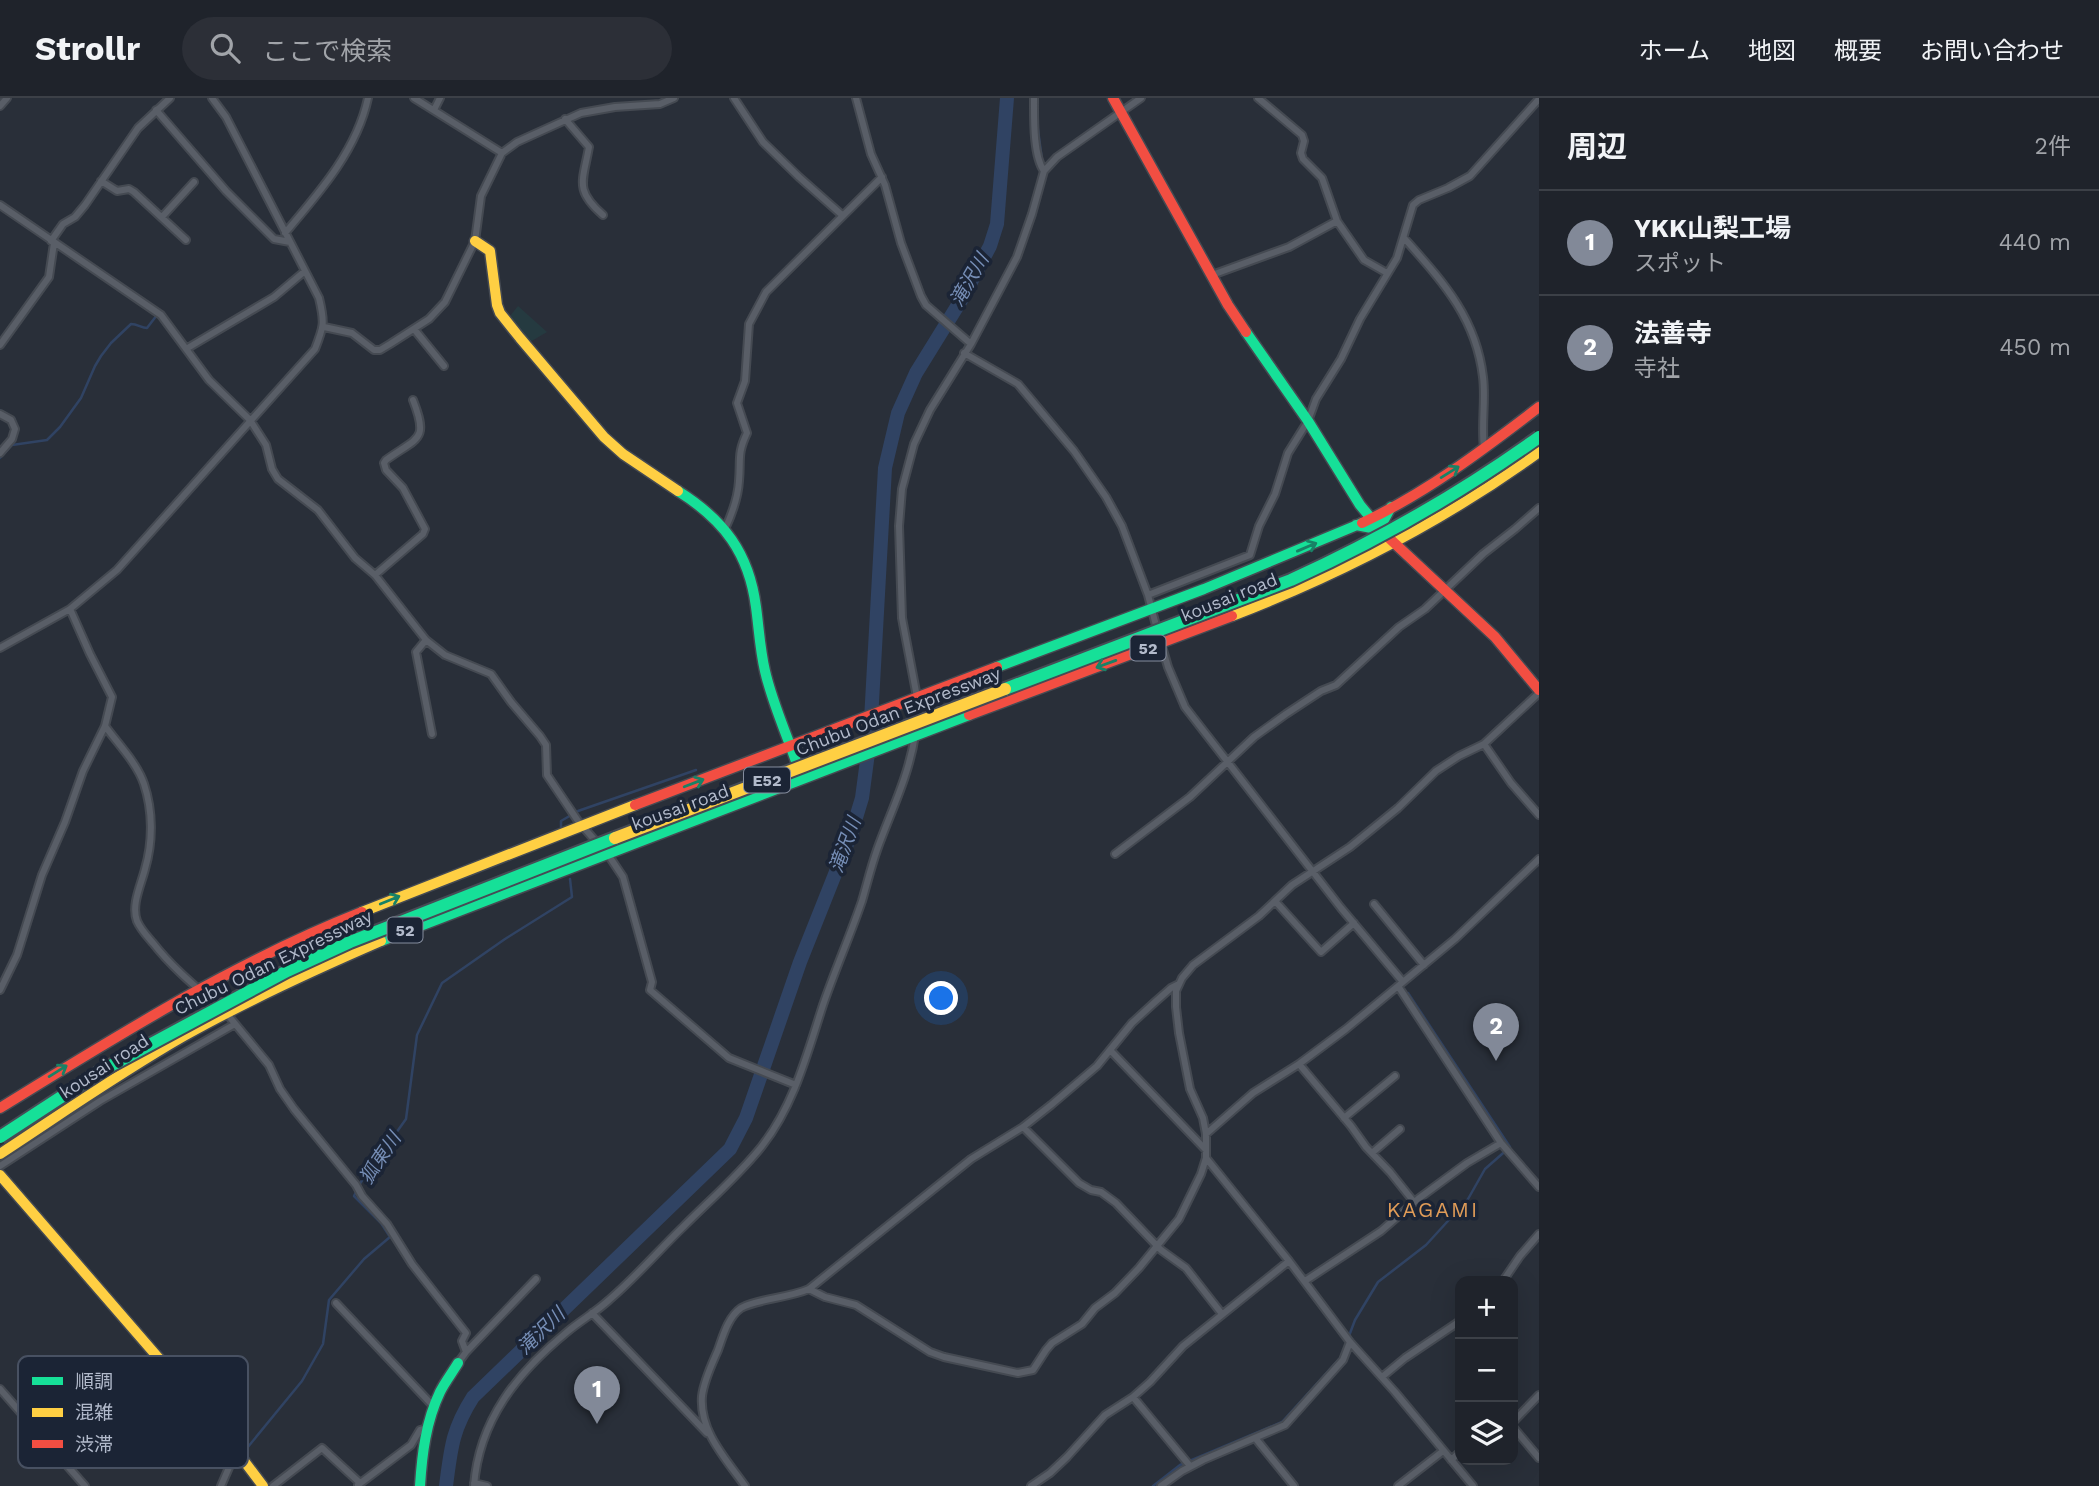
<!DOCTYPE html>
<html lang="ja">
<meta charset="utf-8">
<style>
body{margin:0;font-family:"Work Sans","Noto Sans JP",sans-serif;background:#2c2f37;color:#f1f3f6}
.controls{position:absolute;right:21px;bottom:21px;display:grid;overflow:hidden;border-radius:14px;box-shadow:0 7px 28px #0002}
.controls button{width:63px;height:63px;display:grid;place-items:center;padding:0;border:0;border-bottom:2px solid #3c4047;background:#1f232b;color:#f1f3f6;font:35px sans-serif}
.you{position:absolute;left:942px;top:901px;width:24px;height:24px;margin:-18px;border:5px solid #fff;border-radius:50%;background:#1a73e8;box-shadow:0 0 0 10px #1a73e833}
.badge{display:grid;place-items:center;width:46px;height:46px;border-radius:50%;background:#828998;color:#fff;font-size:23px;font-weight:700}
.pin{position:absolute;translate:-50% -58px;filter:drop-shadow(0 2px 4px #0008)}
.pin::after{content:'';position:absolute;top:37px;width:24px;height:21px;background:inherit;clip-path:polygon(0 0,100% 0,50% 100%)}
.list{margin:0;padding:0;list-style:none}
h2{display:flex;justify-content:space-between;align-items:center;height:91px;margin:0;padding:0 28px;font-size:30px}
h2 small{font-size:23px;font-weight:400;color:#a1a4a9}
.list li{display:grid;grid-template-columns:46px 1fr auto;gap:21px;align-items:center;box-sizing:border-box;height:105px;padding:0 28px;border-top:2px solid #3c4047}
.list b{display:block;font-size:26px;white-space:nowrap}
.list p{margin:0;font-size:23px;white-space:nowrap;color:#a1a4a9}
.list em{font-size:23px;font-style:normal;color:#a1a4a9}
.icon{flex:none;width:38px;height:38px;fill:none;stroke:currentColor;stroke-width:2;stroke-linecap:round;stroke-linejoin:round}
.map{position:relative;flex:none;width:1539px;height:1388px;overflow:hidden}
header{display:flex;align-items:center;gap:42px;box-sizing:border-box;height:98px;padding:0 35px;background:#1f232b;border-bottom:2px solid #3c4047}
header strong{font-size:33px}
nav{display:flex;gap:38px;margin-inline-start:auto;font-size:24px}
.search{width:490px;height:63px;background:#2c2f37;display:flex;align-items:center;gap:18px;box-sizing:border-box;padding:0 24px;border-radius:38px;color:#a1a4a9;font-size:26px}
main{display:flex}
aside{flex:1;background:#1f232b}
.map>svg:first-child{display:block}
</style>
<header>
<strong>Strollr</strong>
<div class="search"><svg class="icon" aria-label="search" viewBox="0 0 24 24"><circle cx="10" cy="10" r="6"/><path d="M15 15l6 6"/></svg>ここで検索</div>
<nav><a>ホーム</a><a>地図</a><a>概要</a><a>お問い合わせ</a></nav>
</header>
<main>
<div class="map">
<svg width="1539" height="1388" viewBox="0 0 1539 1388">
<rect width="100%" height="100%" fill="#292f39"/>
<path fill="#253a40" d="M518,208l29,26 -17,10 -20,-26z"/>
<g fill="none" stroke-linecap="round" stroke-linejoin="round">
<path stroke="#304363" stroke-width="2.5" d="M1037,24l5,38
M0,312l14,8 4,12 -6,15 -12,13
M12,347l35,-5 13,-13 21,-29 14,-32 6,-10 10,-13 20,-19c7,0 10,4 16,4l10,-13
M561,729v-6l17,-10 118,-41
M243,1355l59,-72 21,-37 6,-44 35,-41 26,-22 -9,-14 -27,-27 7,-14 45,-63 11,-84 25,-52 63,-44 67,-42 -2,-18
M229,1375l10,-15
M1153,1388l27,-21 102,-43 59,-65 14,-37 23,-38 48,-37 42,-46 17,-30 25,-22 -102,-154"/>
<path stroke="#304363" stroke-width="14" d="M446,1388c5,-38 6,-56 27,-89l257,-248 16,-31 54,-156 51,-128 11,-36 8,-60 15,-270 13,-55 18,-40 47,-76 27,-51 7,-22 10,-126"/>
<defs>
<path id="street" d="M414,0l88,55
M734,0l29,44 36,35 43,38
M856,0l15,56 14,31 16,58 20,53 5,9 45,39
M1034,0c0,19 -1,58 10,73
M1258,0l44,37 2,6 -3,12 2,6 19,19 15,43 27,39 23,13
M0,8l7,-8
M156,12l70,81 48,48 16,3
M434,12l6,-12
M565,21l24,28c-6,34 -15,43 14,68
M101,83l16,10 12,-2 5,3 52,48
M0,107l161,110 48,65 41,40 16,25 6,24 6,10 40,31 37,48 20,17 51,65 19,15 46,19 20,28 29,34 6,9 1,30 31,46 21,24
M162,119l32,-35
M285,135c34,-40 72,-83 83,-135
M1404,140c38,43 72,79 79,139 3,23 -2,47 1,71
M51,143l12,-17 12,-7 10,-12 53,-77 32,-30
M1212,177l77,-28 48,-26
M324,229l28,6 22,17h6l10,-6 39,-25 16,-17 30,-61 6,-45 21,-43 15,-11 64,-29 34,-6 45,-3 14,-6
M414,231l30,37
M0,247l49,-68 5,-34
M186,251l88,-52 31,-26
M964,255l54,31 56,67 32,46 16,29 26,69 10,38
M0,316l11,6 4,9 -3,10 -12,14
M725,431c7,-15 13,-31 14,-48 2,-22 -2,-27 8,-48l-10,-30 8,-22 4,-57 17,-32 116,-115
M375,477l48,-41 2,-5 -22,-41 -17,-18 -2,-7 2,-3c32,-23 43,-19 27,-60
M1148,497l102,-40 9,-29 16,-32 13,-41 20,-32 8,-22 25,-40 19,-40 37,-61 16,-53 6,-5 29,-12 22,-12 69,-77
M426,542l-10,12 16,82
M1161,545l7,24 17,40 156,201 62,74
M0,550l70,-39 47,-39 198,-221c9,-23 10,-26 4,-51l-93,-181 -14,-19
M915,626l2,-27 -15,-79 -3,-92 3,-37 12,-45 16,-34 41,-66 46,-87 15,-43 12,-43 13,-14 84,-59
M105,628c13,18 32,37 39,58 9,27 9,58 1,85 -4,16 -14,36 -8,52 4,9 10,15 16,22 21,27 48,48 74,71l42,51 11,24 14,20 62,76 6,11 25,28 25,40 54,69 -4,8 4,11 -8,11
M1484,646l27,39 28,32
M607,755l16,24 29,105 -2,8 79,68 67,27
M1115,756l75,-57 64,-60 32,-23 35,-23 15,-6 63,-58 26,-18 58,-55 32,-25 24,-21
M1275,803l46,51 33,-29
M1374,806l50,61
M1398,888l103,157 38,44
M0,892l17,-35 25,-80 23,-53 18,-51 22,-45 7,-29 -22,-43 -20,-45
M1111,953l95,99
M1299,966l52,62 15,21 24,25 24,30
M1344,1020l51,-42
M1023,1029l56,56 12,7 10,2 15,11 45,47 25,18 36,46
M1206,1036l47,-41 46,-29 47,-35 109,-90 84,-80
M1372,1055l28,-24
M1206,1060l83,103 61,81 45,50 78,94
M0,1068l100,-65 135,-77
M1305,1183l76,-50 37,-32 49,-36 34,-20
M1503,1183l17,-25 19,-22
M809,1191l16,8 31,8 74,47 14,5 74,16 15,-3 13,-20 6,-7 30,-19 13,-16 20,-15 24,-25 40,-49 22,-45 5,-16v-24l-3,-16 -13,-29 -11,-56 -3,-26v-16l6,-13 11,-13 66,-49 33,-31 58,-38 48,-39 38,-37 23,-15 25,-12 55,-51
M336,1205l99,105
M592,1215l115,120
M466,1254l70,-73
M1382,1279l23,-19 55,-37
M0,1291l85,97
M1133,1299l57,69
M1513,1324l26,-27
M1513,1329l26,31
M1256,1341l38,47
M1451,1362l9,-8
M474,1385l13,3
M358,1387l53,-40 9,-15 8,-2
M221,1388l16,-37
M273,1388l49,-38 38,35
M474,1388c5,-66 43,-113 93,-154 13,-11 29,-20 42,-32 27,-23 50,-50 75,-74 26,-26 55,-51 78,-80 32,-41 45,-92 61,-141 12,-35 27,-69 39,-104 5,-17 9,-34 15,-51 14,-39 32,-74 38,-115
M745,1388c-19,-27 -46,-55 -43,-90 2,-16 10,-32 16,-46 5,-14 10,-33 23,-42 16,-9 47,-10 68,-19l162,-130 52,-32 28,-22 46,-39 35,-43 23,-21 16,-14 8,-4
M1031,1388l19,-13 17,-16 38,-42 28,-18 17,-15 33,-36 106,-85
M1161,1388l21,-15 21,-11 82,-35 58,-65 7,-18
M1398,1388l45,-35"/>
<path id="fast" d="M1246,234l62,89 52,84 15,18
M678,393c46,29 71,62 78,116 3,22 4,43 9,64 8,35 24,68 35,102
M1356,427l26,5 1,-8 8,-15
M997,569l207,-78 158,-66
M381,843l588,-226
M420,1388c2,-32 6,-65 20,-94 5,-10 12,-19 18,-29"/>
<path id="slow" d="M475,143l15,10 7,54 3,8 20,25 84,99 19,17 55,37
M1232,518c109,-42 212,-95 307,-164
M362,814l273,-107
M0,1056c61,-40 121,-82 184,-118 64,-36 130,-66 197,-95
M0,1077l220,254 43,57"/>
<path id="jam" d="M1113,0l115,207 18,27
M1362,425c64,-30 121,-73 177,-116
M1390,441l105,98 44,53
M969,617l263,-99
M635,707l362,-138
M0,1010c117,-72 233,-145 362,-196"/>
</defs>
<use href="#street" stroke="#454a52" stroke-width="10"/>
<use href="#fast" stroke="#454a52" stroke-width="13"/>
<use href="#slow" stroke="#454a52" stroke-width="13"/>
<use href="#jam" stroke="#454a52" stroke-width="13"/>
<use href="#street" stroke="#595e67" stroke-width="6"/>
<use href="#fast" stroke="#16e098" stroke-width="10"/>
<use href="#slow" stroke="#ffcf43" stroke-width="10"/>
<use href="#jam" stroke="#f24e42" stroke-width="10"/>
<defs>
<path id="fast-bridge" d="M1005,591l286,-109c88,-40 170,-87 248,-143
M0,1039l101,-66 186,-100 63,-29 265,-104"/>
<path id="slow-bridge" d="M615,740l390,-149"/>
</defs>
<use href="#fast-bridge" stroke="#464b55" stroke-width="16" stroke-linecap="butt"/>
<use href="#slow-bridge" stroke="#464b55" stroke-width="16" stroke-linecap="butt"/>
<use href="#fast-bridge" stroke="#16e098" stroke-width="12"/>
<use href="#slow-bridge" stroke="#ffcf43" stroke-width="12"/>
</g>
<defs><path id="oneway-shaft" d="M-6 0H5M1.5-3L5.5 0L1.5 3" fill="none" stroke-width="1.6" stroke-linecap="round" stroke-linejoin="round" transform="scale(1.75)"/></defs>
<g stroke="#188266">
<use href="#oneway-shaft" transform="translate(1450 374) rotate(-32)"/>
<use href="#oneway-shaft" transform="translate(1307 449) rotate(-23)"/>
<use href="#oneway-shaft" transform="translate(1106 566) rotate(160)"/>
<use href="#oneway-shaft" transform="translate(694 685) rotate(-21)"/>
<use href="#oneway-shaft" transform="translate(390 802) rotate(-22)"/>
<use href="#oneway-shaft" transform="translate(58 973) rotate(-32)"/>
</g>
<g text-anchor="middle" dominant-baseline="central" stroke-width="7" stroke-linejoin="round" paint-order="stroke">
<g fill="#1b2435" stroke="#858d9e" stroke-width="2">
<rect x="1130.5" y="537.5" width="35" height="25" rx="5"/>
<rect x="744" y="669.5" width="46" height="25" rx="5"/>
<rect x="387.5" y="819.5" width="35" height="25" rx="5"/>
</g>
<g font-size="16" font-weight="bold" fill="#b2bacb">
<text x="1148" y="550">52</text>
<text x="767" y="682">E52</text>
<text x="405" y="832">52</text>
</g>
<g font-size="18" fill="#b2bacb" stroke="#1b2435">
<text transform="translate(1229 499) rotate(-22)">kousai road</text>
<text transform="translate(898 613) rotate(-21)">Chubu Odan Expressway</text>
<text transform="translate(680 709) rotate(-20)">kousai road</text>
<text transform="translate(273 864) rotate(-26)">Chubu Odan Expressway</text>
<text transform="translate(104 968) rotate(-33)">kousai road</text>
</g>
<g font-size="19" font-style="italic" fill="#768eb6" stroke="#1b2435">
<text transform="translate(969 182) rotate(-60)">滝沢川</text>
<text transform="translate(845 747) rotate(-70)">滝沢川</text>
<text transform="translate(380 1060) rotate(-56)">狐東川</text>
<text transform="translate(541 1233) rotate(-44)">滝沢川</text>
</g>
<g font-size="21" letter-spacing="2" fill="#e09c58" stroke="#1b2435">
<text x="1433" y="1111">KAGAMI</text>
</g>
</g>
<rect x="18" y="1258" width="230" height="112" rx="10" fill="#1b2435" stroke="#485162" stroke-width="2"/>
<rect x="32" y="1279" width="31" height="8" fill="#16e098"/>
<rect x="32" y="1310" width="31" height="9" fill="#ffcf43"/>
<rect x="32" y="1342" width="31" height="8" fill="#f24e42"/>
<g font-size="19" fill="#b2bacb">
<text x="75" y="1290">順調</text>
<text x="75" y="1321">混雑</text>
<text x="75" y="1353">渋滞</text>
</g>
</svg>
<div class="controls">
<button>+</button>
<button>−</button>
<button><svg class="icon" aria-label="layers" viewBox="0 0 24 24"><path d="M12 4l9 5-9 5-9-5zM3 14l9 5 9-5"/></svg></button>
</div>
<div class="you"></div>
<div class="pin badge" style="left:597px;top:1326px">1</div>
<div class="pin badge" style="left:1496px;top:963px">2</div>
</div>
<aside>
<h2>周辺<small>2件</small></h2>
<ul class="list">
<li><span class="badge">1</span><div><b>YKK山梨工場</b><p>スポット</p></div><em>440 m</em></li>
<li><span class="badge">2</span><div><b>法善寺</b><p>寺社</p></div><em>450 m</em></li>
</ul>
</aside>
</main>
